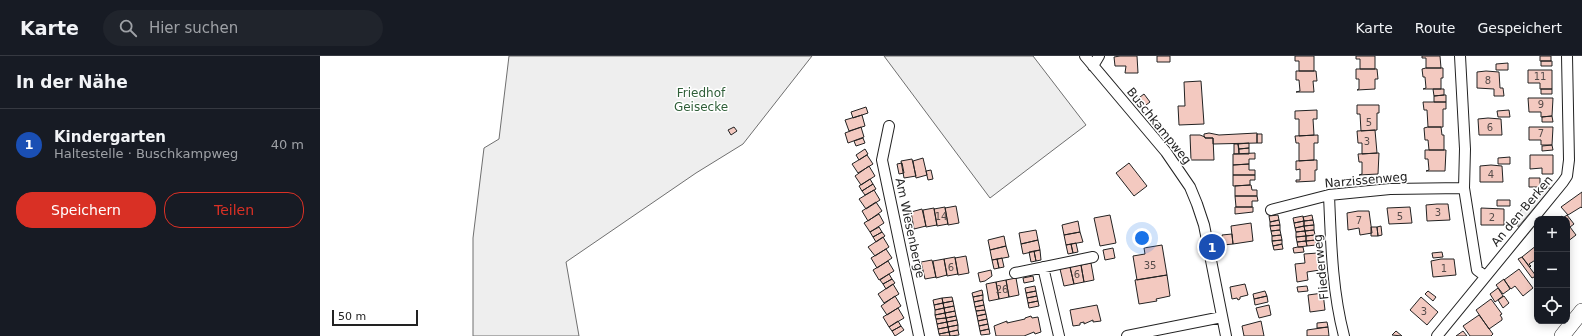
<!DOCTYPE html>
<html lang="de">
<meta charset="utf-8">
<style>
body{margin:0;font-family:"DejaVu Sans",sans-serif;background:#20242c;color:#f1f3f6}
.controls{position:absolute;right:12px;bottom:12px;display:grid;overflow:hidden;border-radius:8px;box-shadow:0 2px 10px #0003}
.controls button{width:36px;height:36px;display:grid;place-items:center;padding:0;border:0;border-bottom:1px solid #363941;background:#171b24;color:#f1f3f6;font:20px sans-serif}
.scale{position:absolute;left:12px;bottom:10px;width:86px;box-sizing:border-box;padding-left:4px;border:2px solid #222;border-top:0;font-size:11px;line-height:14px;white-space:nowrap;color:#222;-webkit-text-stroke:3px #fff;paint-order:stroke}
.you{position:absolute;left:822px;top:182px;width:14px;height:14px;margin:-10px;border:3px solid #fff;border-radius:50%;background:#1a73e8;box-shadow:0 0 0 6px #1a73e833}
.badge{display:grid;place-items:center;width:26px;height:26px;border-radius:50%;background:#d93025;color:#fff;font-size:13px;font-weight:700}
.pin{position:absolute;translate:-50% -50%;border:2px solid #fff;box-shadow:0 1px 4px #0006}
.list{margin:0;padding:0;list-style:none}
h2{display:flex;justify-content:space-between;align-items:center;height:52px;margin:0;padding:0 16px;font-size:17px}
h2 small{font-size:13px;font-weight:400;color:#9ea1a6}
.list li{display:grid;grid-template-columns:26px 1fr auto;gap:12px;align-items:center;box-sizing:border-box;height:72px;padding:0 16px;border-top:1px solid #363941}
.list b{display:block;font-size:15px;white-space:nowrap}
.list p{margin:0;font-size:13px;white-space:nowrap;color:#9ea1a6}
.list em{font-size:13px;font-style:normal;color:#9ea1a6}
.actions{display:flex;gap:8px;padding:12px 16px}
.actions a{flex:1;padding:9px 0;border:1px solid #d93025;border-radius:16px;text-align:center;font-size:14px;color:#d93025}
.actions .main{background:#d93025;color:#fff}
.icon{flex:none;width:22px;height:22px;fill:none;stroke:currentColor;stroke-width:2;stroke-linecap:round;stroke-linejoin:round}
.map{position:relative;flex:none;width:1262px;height:280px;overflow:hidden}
header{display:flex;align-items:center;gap:24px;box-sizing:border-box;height:56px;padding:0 20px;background:#171b24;border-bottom:1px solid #363941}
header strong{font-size:19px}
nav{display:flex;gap:22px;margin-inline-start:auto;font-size:14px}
.search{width:280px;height:36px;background:#20242c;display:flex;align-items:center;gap:10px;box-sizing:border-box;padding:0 14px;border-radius:22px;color:#9ea1a6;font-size:15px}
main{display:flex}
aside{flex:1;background:#171b24}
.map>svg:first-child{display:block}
</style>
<header>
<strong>Karte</strong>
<div class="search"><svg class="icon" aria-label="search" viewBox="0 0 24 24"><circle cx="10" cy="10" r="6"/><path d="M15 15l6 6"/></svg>Hier suchen</div>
<nav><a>Karte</a><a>Route</a><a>Gespeichert</a></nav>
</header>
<main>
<aside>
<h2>In der Nähe<small></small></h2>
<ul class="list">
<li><span class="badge" style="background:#1a4fb4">1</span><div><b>Kindergarten</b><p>Haltestelle · Buschkampweg</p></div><em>40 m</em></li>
</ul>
<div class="actions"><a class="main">Speichern</a><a>Teilen</a></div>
</aside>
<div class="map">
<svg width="1262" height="280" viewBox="0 0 1262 280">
<rect width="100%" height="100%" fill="#fff"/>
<path fill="#eee" stroke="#6f6f6f" d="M189,0h303l-69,88 -47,29 -130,89 13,74h-106v-98l11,-90 15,-9z
M564,0h149l53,69 -96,73z"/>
<path fill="#ededed" stroke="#6f6f6f" d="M1231,132l-33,39v-13l19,-25z"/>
<path fill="#f3c9c0" stroke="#222" d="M800,0h17l1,17h-13l1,-7h-11l-1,-9z
M837,0h13v6h-13z
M975,0h19v15h-15v-10h-4z
M1036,0h19v13h-15v-10h-4z
M1102,0h18l1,12h-15v-10h-4z
M1220,0h11v5h-11z
M1221,5h11v5h-11z
M1188,7v7h-12v-6z
M1106,12h17v10h-2v11h-18l3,-1 -1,-11h-2l-1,-8z
M1036,13h21l1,10h-3v10l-18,1 2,-1v-10h-3z
M1208,14h24v19h-12v-6h-12z
M976,15h20l1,10h-4l1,11h-18l4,-1 -1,-11h-3z
M1166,15l13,1 1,16h3l1,8h-10v-7l-17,-1v-16z
M881,25l3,43 -25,1 -1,-19h7l-1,-24z
M1113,33h11v6l-10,1z
M1221,33h11v5h-11z
M824,38l6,8 -8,6 -6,-8z
M1124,39h2v7h-12v-6z
M1208,42h25l-1,18 -11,1v-5h-12z
M1103,46h23v7h-3v18h-15l-1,-17h-3z
M1037,49h22v8h-2v17l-16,1 -1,-17h-3z
M546,51l2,6 -15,5 -2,-6z
M997,54v9h-4l1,16 -15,1v-17h-4v-8z
M1189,54l1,7h-12l-1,-6z
M542,59l3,11 -16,5 -4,-11z
M1232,60l1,6h-11v-5z
M1168,62l13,1 1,16h-23l-1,-16z
M414,71l3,4 -6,4 -3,-5z
M541,71l3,10 -16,6 -3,-10z
M1108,71h13l1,8h2v15h-15l-1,-10h-3l-1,-12z
M1209,71h24l-1,18h-11v-5h-12z
M1055,74l2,23 -15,1v-11h-4l-1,-12z
M889,77l10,2 38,-2v10l-44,1v-6h-8l-1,-2v-2z
M937,78h5v9h-5z
M870,79h10l5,2v1h8l1,22h-23z
M998,79v8h-4v17l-15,1v-18h-3l-1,-7z
M543,82l2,5 -9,3 -2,-5z
M929,87v5l-10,1 -1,-5z
M914,88h4l1,10h-5z
M1232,89l1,5 -11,1v-5z
M929,92v6h-10v-5z
M545,93l3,5 -9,6 -3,-5z
M1105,94h21l-1,21h-19l3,-1 -1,-11h-3z
M935,97v6h-6v5l-16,1v-11z
M1059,97l-1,21 -19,1 3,-1v-12h-3l-1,-8z
M547,99l6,9 -15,9 -6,-9z
M1210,99h23v19h-11v-6l-12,1z
M1190,101v7h-12v-6z
M603,102l4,17 -11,3 -3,-17z
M592,103l4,17 -12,2 -3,-17z
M994,104h3v10h-2v11l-19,1v-2h4v-11l-4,1v-9z
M582,107l2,10 -5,1 -2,-10z
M809,107l18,23 -13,10 -18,-23z
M929,108v6h6v5h-22v-10z
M1171,109l11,1 1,16h-23v-16z
M549,110l6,10 -14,9 -6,-9z
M611,114l2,9 -5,1 -2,-9z
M913,119h22v5h-5v5l-17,1z
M1209,122h11v9h-11z
M550,123l3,5 -11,7 -3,-5z
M553,128l3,5 -11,6 -3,-4z
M930,129h1l1,5h5v6h-22v-10z
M554,134l6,10 -14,9 -7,-10z
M1262,136v16l-1,-1 -13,8 -7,-8z
M915,140h22l1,5h-6v6h-16z
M1177,144h13v6h-13z
M556,146l6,9 -14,10 -6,-10z
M1117,148h11l2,16 -23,1 -1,-16z
M636,150l3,17 -11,2 -3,-17z
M625,151l3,17 -11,2 -3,-17z
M915,151h18v5l-18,2z
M1090,151l2,16 -23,1 -2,-16z
M614,152l3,17 -11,2 -3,-17z
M1161,152l23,1v16h-23z
M602,153l4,17 -12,3 -3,-17z
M1038,155h11l3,22 -12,2 -1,-7 -11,2 -1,-17z
M559,158l5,9 -14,9 -6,-9z
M790,159l6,28 -16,3 -6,-28z
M958,159l1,5 -9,2 -1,-6z
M992,159l1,5 -9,1 -1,-4z
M1247,159l7,9 -4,3 6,8 -9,7v-23h-9l4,-3 1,2z
M983,160l1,5 -10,2 -1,-5z
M959,164l1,5 -10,1v-4z
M993,164l1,5 -10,1v-5z
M758,165l2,11 -16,3 -2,-10z
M984,165v5l-9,2 -1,-5z
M931,167l2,18 -20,3 -2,-18z
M960,169v5l-9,1 -1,-5z
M994,169v5l-9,1 -1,-5z
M984,170l1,5 -9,1 -1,-4z
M1061,170l1,9 -4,1 -1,-9z
M559,171l3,5 -9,5 -3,-5z
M1051,171h6l1,9h-7z
M716,174l2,10 -17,4 -2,-11z
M960,174l1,5 -9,1 -1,-5z
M994,174l1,5 -9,1 -1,-5z
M985,175l1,5 -10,1v-5z
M562,176l3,4 -9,6 -3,-5z
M760,176l3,10 -17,3 -2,-10z
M912,178l1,10 -10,1 -1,-10z
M961,179l1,5 -10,1v-5z
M995,179l1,5 -10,1v-5z
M684,180l2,10 -16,4 -2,-10z
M986,180v5l-9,1 -1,-5z
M563,181l6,10 -14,9 -7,-9z
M718,184l2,10 -17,4 -2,-10z
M962,184v4l-9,2 -1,-5z
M996,184v5l-9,1 -1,-5z
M986,185l1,5 -9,1 -1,-5z
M756,187l2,9 -5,1 -2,-9z
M751,188l2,9 -5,1 -2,-9z
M962,188l1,5 -9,1 -1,-4z
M842,189l5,30 -30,5 -4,-24 12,-2 -1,-6z
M1217,189v14l-8,5 2,2 -1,1 -8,-10z
M686,190l3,11 -17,3 -2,-10z
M978,191h5l1,5 -10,1 -1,-5z
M793,192l2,10 -10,2 -2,-10z
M566,193l6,9 -15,10 -6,-10z
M720,194l1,10 -5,1 -2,-10z
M714,195l2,10 -5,1 -2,-10z
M1122,196l1,5 -10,1 -1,-5z
M998,197l2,17 -13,2 1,8 -11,2 -2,-18 10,-1 -1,-9z
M646,200l3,17 -11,2 -3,-17z
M635,201l3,17 -11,2 -3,-17z
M1202,201l14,19 -4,2 -14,-19z
M682,202l2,9 -5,1 -2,-9z
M624,203l3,16 -11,3 -3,-17z
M677,203l2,9 -5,1 -2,-9z
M1121,203h13l2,16 -23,2 -2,-16z
M612,204l4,17 -11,2 -4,-17z
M568,205l6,10 -15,9 -6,-10z
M601,207l2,9 -5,1 -2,-9z
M771,207l3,17 -10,2 -3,-17z
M761,209l3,17 -10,2 -4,-17z
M750,211l4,17 -10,2 -4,-17z
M1199,213l14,19 -10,8 -8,-10 -4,3 -7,-9z
M671,214l1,6 -7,5 -5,1 -2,-9z
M569,218l3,5 -9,5 -3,-4z
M847,219l3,21 -14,3 1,2 -18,3 -4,-24z
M713,220l1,5 -10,2 -1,-5z
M696,222l3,17 -10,2 -3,-17z
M572,223l3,4 -9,6 -3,-5z
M1184,223l6,10 -7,5 -7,-9z
M686,224l3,17 -10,2 -3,-17z
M676,226l3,17 -10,2 -3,-17z
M573,228l6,10 -15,9 -6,-9z
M925,228l3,11 -8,2v2l-2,1 -1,-2 -5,1 -2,-12z
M715,230l1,5 -10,2 -1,-5z
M987,230l1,5 -10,1 -1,-5z
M1178,232l5,8 -8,6 -5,-8z
M662,234l1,5 -10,2 -1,-4z
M716,235l1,5 -10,2 -1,-5z
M945,235l2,5 -13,3 -1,-5z
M1108,235l8,6 -3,4 -8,-7z
M1003,237l2,17 -15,2 -2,-17z
M663,239v5l-9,2 -1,-5z
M575,240l6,10 -14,9 -6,-9z
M717,240l1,5 -10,2 -1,-5z
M947,240l1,6 -13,3 -1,-6z
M1184,240l5,7 -6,5 -5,-8z
M632,241l1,4 -10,2 -1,-5z
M1101,241l17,15 -11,13 -17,-15z
M622,242l1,5 -9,2 -1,-5z
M1171,243l11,15 -2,1 2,3v2l-13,9 -13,-19z
M663,244l1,5 -9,2 -1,-5z
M633,245l1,5 -10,2 -1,-5z
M718,245l1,5 -10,2 -1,-5z
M623,247l1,5 -9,2 -1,-5z
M664,249l1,5 -9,1 -1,-4z
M777,249l4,16 -8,1v-2l-9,4v-2l-4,1v2l-7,1 -3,-16z
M949,249l2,10 -12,3 -3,-10z
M634,250l1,5 -10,2 -1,-5z
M578,252l6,10 -15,9 -6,-10z
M624,252l1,5 -10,2v-5z
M665,254l1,4 -9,2 -1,-5z
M635,255l1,5 -10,2 -1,-5z
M625,257l1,5 -10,1 -1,-4z
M666,258l1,5 -9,2 -1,-5z
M1159,259l14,19 -2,2h-21l-7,-10z
M636,260l1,4 -10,2 -1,-4z
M711,260l1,2 6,-1 3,15 -6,2 -1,-2 -10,4h-28l-2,-10 13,-5v2l18,-4v-1z
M626,262l1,4 -10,2 -1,-5z
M667,263l1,5 -9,2 -1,-5z
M637,264l1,5 -10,2 -1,-5z
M578,265l3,5 -9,5 -3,-4z
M941,265l3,15h-20l-2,-10z
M627,266l1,5 -10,2 -1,-5z
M1007,266l1,5 -11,1v-5z
M668,268l1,5 -9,2 -1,-5z
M638,269v5l-9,2 -1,-5z
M581,270l3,4 -9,6 -3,-5z
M628,271l1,5 -10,2 -1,-5z
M1008,271l1,9h-22v-6z
M669,273l1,5 -9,1 -1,-4z
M638,274l1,5 -9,1 -1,-4z
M1076,275l6,5 -10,-1z
M1143,275l4,5h-11z
M629,276l1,4h-10l-1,-2z"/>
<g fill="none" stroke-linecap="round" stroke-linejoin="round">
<defs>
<path id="minor" d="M765,0l81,96 24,35 7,17 7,21 22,111
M1140,0l5,93 -1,39 13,82 8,6
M773,10l6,-10
M569,70l-7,34 37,176
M1009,139c2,47 3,95 15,141
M951,154l58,-15 61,-6 74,-1
M723,211l16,69
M695,217l78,-16
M807,280l95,-19
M1117,280l126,-154 4,-6 2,-16 -2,-104"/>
<path id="secondary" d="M1242,280l20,-25"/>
</defs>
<use href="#minor" stroke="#222" stroke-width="12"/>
<use href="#secondary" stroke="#222" stroke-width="16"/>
<use href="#minor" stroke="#fff" stroke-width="10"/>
<use href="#secondary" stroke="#fff" stroke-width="15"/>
</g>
<g text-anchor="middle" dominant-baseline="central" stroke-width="3" stroke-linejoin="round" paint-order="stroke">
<g font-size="10" fill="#564c4a">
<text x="1220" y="20">11</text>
<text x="1168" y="24">8</text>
<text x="1221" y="48">9</text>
<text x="1049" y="66">5</text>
<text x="1170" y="71">6</text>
<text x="1221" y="77">7</text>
<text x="1047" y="85">3</text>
<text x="1171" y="118">4</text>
<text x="1118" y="156">3</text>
<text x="621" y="160">14</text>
<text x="1080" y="160">5</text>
<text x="1172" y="161">2</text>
<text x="1039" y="164">7</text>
<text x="830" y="209">35</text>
<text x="631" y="211">6</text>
<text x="1124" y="212">1</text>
<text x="757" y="218">6</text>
<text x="682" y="233">26</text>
<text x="1104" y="255">3</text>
</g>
<g font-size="12" fill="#2f5e38" stroke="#fff">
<text x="381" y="37">Friedhof<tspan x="381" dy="14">Geisecke</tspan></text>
</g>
<g font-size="12" fill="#222" stroke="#fff">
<text transform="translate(839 70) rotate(51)">Buschkampweg</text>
<text transform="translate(1046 124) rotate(-5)">Narzissenweg</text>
<text transform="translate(1202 155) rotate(-50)">An den Berken</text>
<text transform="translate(590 172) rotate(78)">Am Wiesenberge</text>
<text transform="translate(1001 211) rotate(-96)">Fliederweg</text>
</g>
</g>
</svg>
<div class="controls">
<button>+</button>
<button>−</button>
<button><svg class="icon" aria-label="locate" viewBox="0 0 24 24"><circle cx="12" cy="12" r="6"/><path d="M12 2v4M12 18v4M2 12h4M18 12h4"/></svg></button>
</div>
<div class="scale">50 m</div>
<div class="you"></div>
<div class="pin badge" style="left:892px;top:191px;background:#1a4fb4">1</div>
</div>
</main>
